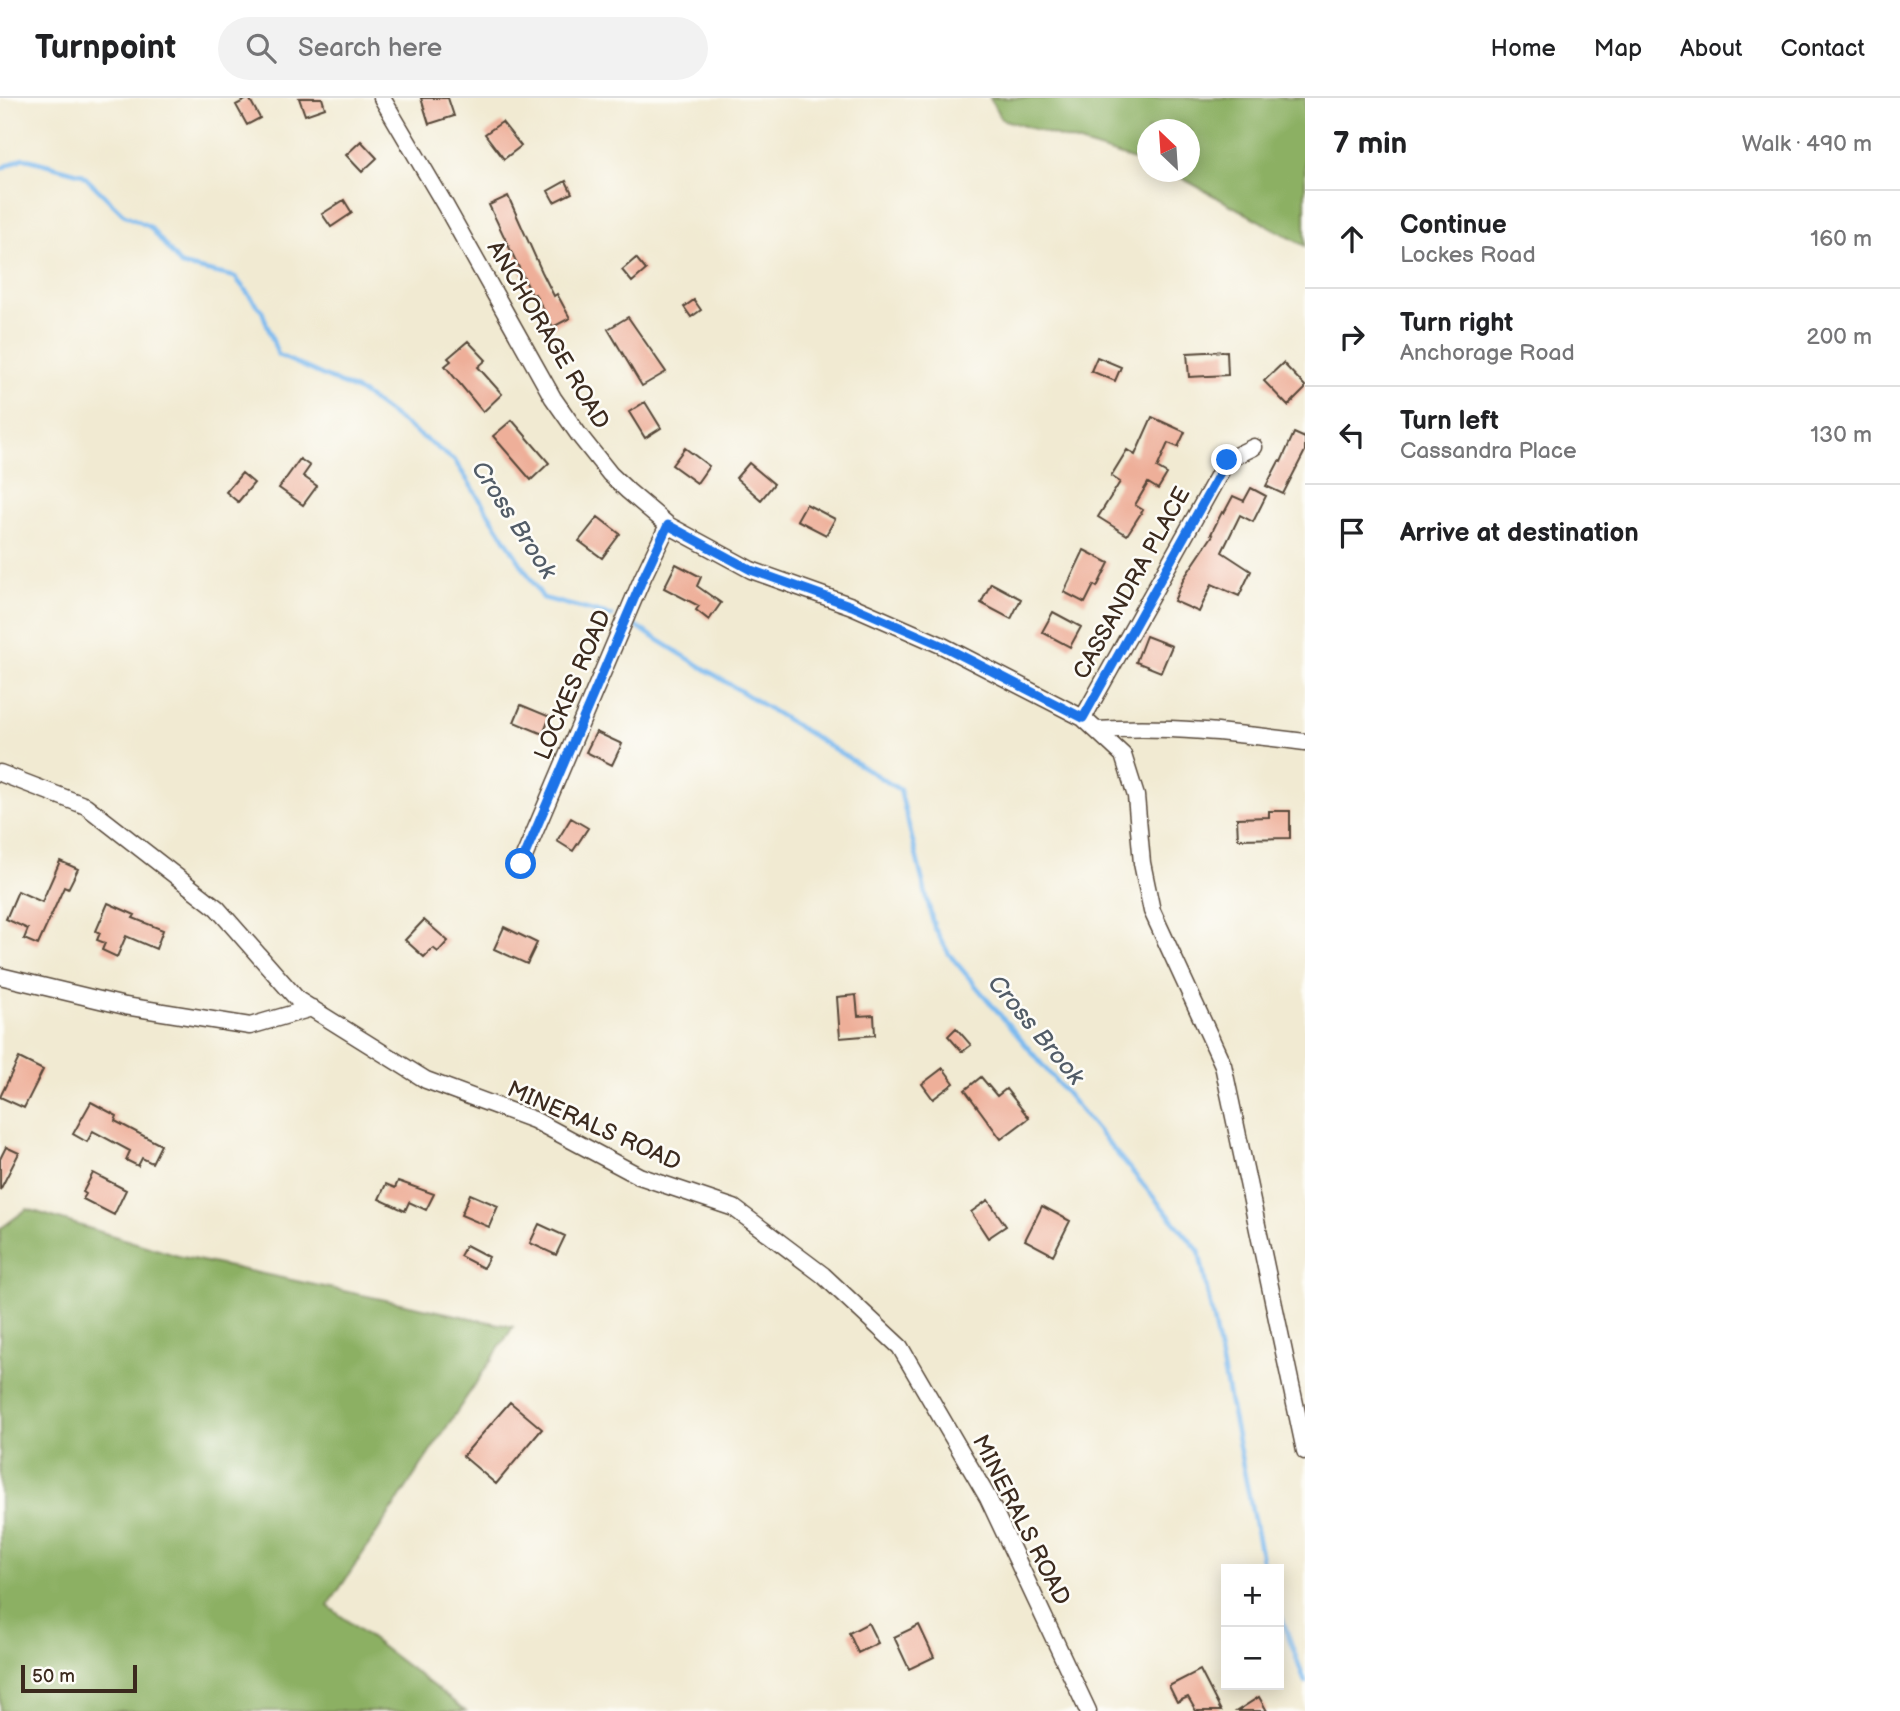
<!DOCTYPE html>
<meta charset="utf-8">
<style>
body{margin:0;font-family:"Balsamiq Sans",sans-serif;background:#f2f2f2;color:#202124}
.controls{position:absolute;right:21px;bottom:21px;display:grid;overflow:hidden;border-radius:0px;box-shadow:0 4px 18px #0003}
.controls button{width:63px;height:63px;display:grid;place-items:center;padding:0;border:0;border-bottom:2px solid #e0e0e0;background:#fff;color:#202124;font:35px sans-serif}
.compass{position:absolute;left:1137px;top:21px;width:63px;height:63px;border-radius:50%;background:#fff;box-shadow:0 4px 18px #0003;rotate:335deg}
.scale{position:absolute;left:21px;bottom:18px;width:116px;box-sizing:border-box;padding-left:7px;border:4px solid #3b2a1e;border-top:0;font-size:19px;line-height:24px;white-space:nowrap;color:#3b2a1e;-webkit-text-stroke:5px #fdfcf7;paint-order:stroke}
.stop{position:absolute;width:21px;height:21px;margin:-16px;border:5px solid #1a73e8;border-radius:50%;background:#fff}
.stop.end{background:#1a73e8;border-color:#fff;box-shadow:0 2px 7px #0008}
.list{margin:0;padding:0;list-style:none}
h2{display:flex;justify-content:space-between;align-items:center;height:91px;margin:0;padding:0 28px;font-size:30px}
h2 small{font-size:23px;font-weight:400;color:#757577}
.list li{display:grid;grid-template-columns:46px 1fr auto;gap:21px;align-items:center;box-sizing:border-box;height:98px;padding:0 28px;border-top:2px solid #e0e0e0}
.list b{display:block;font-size:26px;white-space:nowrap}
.list p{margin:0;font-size:23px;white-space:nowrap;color:#757577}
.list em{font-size:23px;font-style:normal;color:#757577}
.icon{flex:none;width:38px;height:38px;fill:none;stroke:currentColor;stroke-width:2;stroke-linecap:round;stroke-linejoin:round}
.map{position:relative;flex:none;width:1305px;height:1613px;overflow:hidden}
header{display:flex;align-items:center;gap:42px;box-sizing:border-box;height:98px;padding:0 35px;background:#fff;border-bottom:2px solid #e0e0e0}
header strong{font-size:33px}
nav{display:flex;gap:38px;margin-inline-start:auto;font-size:24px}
.search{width:490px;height:63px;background:#f2f2f2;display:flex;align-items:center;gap:18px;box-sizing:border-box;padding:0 24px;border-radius:38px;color:#757577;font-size:26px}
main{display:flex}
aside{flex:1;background:#fff}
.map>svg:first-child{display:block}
</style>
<header>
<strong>Turnpoint</strong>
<div class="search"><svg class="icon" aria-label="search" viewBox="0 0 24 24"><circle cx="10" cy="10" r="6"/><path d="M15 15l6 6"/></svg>Search here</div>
<nav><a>Home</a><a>Map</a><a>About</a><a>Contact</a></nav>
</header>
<main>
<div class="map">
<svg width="1305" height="1613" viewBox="0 0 1305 1613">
<rect width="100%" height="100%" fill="#fdfcf7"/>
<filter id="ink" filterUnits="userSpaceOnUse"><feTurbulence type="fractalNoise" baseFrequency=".0143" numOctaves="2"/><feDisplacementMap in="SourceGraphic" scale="14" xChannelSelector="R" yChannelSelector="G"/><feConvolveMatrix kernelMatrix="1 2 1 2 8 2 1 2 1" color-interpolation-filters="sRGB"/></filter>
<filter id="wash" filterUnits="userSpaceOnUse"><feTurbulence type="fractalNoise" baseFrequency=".00686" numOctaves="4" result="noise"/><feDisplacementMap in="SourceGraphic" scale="28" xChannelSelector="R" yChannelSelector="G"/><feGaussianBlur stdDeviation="1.57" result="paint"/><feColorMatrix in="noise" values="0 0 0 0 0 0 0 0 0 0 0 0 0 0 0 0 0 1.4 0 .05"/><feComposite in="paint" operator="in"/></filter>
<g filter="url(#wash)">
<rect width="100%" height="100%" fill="#f1ead2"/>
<path fill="#8cb064" stroke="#646d41" stroke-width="2" d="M990,0h315v148l-134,-74h19v-42h-42l-1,34 -146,-45z
M27,1111l151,47 335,71 -185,279 138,105h-466v-482z"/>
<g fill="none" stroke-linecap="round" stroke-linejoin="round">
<path stroke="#7cbaef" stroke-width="4.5" d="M0,71l23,-11 59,16 41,40 27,13 31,38 54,12 27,34 16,44 84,38 93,68 88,137 69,18
M634,527l266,165 34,137 15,27 250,297 65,318
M1279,1512l26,72"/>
</g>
<g id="blocks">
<path fill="#eeaf99" d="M249,0l11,20 -13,7 -11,-20z
M299,0h23l3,10 -20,7z
M421,0h27l6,18 -25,8z
M502,24l19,24 -17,13 -19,-25z
M361,43l16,17 -15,14 -16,-17z
M566,83l6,12 -18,9 -6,-11z
M508,98l34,76 12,24 3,-2 13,24 -17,9 -18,-33 -3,1 -43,-90z
M344,102l8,13 -21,14 -9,-13z
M636,160l10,12 -14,12 -10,-12z
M694,202l7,10 -10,7 -7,-10z
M628,219l38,55 -24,14 -34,-57z
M468,243l18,19 -8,7 24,27 -19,18 -38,-46 6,-5 -3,-3z
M1227,253l1,24 -39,2 -2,-24z
M1097,259l24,10 -6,14 -24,-10z
M1283,265l22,23v3l-17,17 -24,-25z
M645,304l16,26 -16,10 -16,-26z
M1152,319l33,15 -7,15 -10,-4 -11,25 10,6 -9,15 -10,-6 -13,22 8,5 -16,25 -29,-18 22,-35 -9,-6 16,-26 8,5z
M512,322l37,43 -18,17 -38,-44z
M1294,335l11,5v13l-22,43 -17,-8 13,-25 2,1z
M685,350l24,18 -12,17 -25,-18z
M300,361l10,7 -7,10 14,10 -14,19 -24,-17z
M749,365l25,21 -13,16 -25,-22z
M242,375l12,10 -16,19 -12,-10z
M1251,390l15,8 -13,26 -13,-7 -18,37 29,19 -12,25 -27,-12 -13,28 -25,-11 10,-23 29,-43 -2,-1 11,-22 2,1 9,-17 11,5z
M806,406l29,15 -9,16 -29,-15z
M598,419l22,17 -18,24 -23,-17z
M1084,452l25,13 -12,24 -3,-2 -9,18 -21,-11z
M676,466l25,13 -4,9 24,17 -12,17 -13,-10 3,-4 -35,-18z
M991,485l30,16 -10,20 -30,-16z
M1053,514l28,15 -11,20 -28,-15z
M1146,538l26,10 -11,26 -25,-10z
M521,607l29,12 -7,17 -29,-12z
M596,634l26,12 -10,21 -26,-13z
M1269,713h21v27l-52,1 -1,-21 32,-1z
M571,720l17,10 -15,23 -16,-10z
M60,763l18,8 -10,20 -4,-2 -26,58 -14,-6 4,-10 -22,-10 12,-28 24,11z
M108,805l27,12 -2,3 30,12 -7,19 -30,-13 -9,21 -15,-7 3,-7 -8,-3 3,-7 -4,-2z
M424,822l24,21 -10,11 -5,-4 -9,9 -19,-17z
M504,829l33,16 -10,21 -33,-15z
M856,897l2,21 16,-1 1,20 -35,3 -3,-41z
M956,930l15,17 -9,7 -14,-16z
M19,960l24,12 -19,38 -24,-11z
M943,970l11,15 -21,16 -11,-15z
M981,979l16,19 9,-7 23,29 -28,21 -36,-49z
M91,1004l26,14 -2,5 46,24 -9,18 -10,-5 -4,8 -12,-6 4,-9 -37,-20 -6,11 -14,-8z
M6,1049l13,6 -19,37v-31z
M93,1075l33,17 -12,25 -31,-16 3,-5 -3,-2z
M398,1083l36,13 -8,16 -17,-8 -4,9 -26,-12 7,-15 9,4z
M470,1096l28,12 -9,21 -28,-12z
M988,1102l18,26 -18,12 -17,-26z
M1042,1108l28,15 -17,34 -28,-15z
M539,1126l26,12 -9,19 -26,-12z
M466,1147l23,12 -6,11 -23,-12z
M510,1304l32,27 -46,55 -33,-28z
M868,1525l10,20 -20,10 -9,-20z
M919,1527l15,32 -25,12 -15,-32z
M1200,1572l21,41h-25l-8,-14 -11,5 -8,-16z
M1259,1599l8,14h-30z"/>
</g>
</g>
<g filter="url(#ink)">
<use href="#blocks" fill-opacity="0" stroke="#564739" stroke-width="2"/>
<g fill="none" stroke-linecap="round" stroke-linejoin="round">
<defs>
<path id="minor" d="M382,0l63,107 108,193 26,37 31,39 18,17 40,34 83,45 101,36 89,39 142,73 40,37 13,41 6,67 10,48 71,154 82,386
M1083,620l144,-258 27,-13
M1097,632c69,-5 139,3 208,12
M0,675l86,33 131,102 81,92 128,80 108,40 105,56 95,32 89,67 77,72 88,151 100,213
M521,766l122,-287 25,-52
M0,878l125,30 125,20 62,-18"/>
</defs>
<use href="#minor" stroke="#564739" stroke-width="19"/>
<use href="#minor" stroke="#fff" stroke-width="16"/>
</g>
</g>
<g fill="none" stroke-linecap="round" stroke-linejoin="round" filter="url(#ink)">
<path stroke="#1a73e8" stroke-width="9" d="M521,766l122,-286 25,-53 83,45 101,36 89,39 142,73 144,-258"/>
</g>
<g text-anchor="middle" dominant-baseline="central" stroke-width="5" stroke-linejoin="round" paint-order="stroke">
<g font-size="23" fill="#3b2a1e" stroke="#fdfcf7">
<text transform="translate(548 237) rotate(59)">ANCHORAGE ROAD</text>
<text transform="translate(1132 485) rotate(-61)">CASSANDRA PLACE</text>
<text transform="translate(573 587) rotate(-67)">LOCKES ROAD</text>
<text transform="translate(594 1028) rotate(24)">MINERALS ROAD</text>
<text transform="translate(1021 1422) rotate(63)">MINERALS ROAD</text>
</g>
<g font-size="24" font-style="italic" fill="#525c67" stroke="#fdfcf7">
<text transform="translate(514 422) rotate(57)">Cross Brook</text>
<text transform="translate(1036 932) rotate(50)">Cross Brook</text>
</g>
</g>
</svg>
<div class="controls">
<button>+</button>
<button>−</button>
</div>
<svg class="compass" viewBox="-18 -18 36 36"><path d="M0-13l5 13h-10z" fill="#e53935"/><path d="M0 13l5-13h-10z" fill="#757577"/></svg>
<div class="scale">50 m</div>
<div class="stop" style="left:521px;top:766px"></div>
<div class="stop end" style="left:1227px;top:362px"></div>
</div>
<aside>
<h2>7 min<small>Walk · 490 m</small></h2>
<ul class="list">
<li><svg class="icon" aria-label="ahead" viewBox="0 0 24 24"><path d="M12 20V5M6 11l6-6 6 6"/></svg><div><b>Continue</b><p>Lockes Road</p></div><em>160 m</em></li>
<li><svg class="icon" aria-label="right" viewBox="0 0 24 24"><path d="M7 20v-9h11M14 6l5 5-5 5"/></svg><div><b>Turn right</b><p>Anchorage Road</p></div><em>200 m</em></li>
<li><svg class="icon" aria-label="left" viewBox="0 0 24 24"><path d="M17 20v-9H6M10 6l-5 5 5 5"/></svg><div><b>Turn left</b><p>Cassandra Place</p></div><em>130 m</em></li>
<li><svg class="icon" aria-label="arrive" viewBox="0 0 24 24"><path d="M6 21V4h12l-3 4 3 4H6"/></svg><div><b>Arrive at destination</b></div></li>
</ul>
</aside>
</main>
